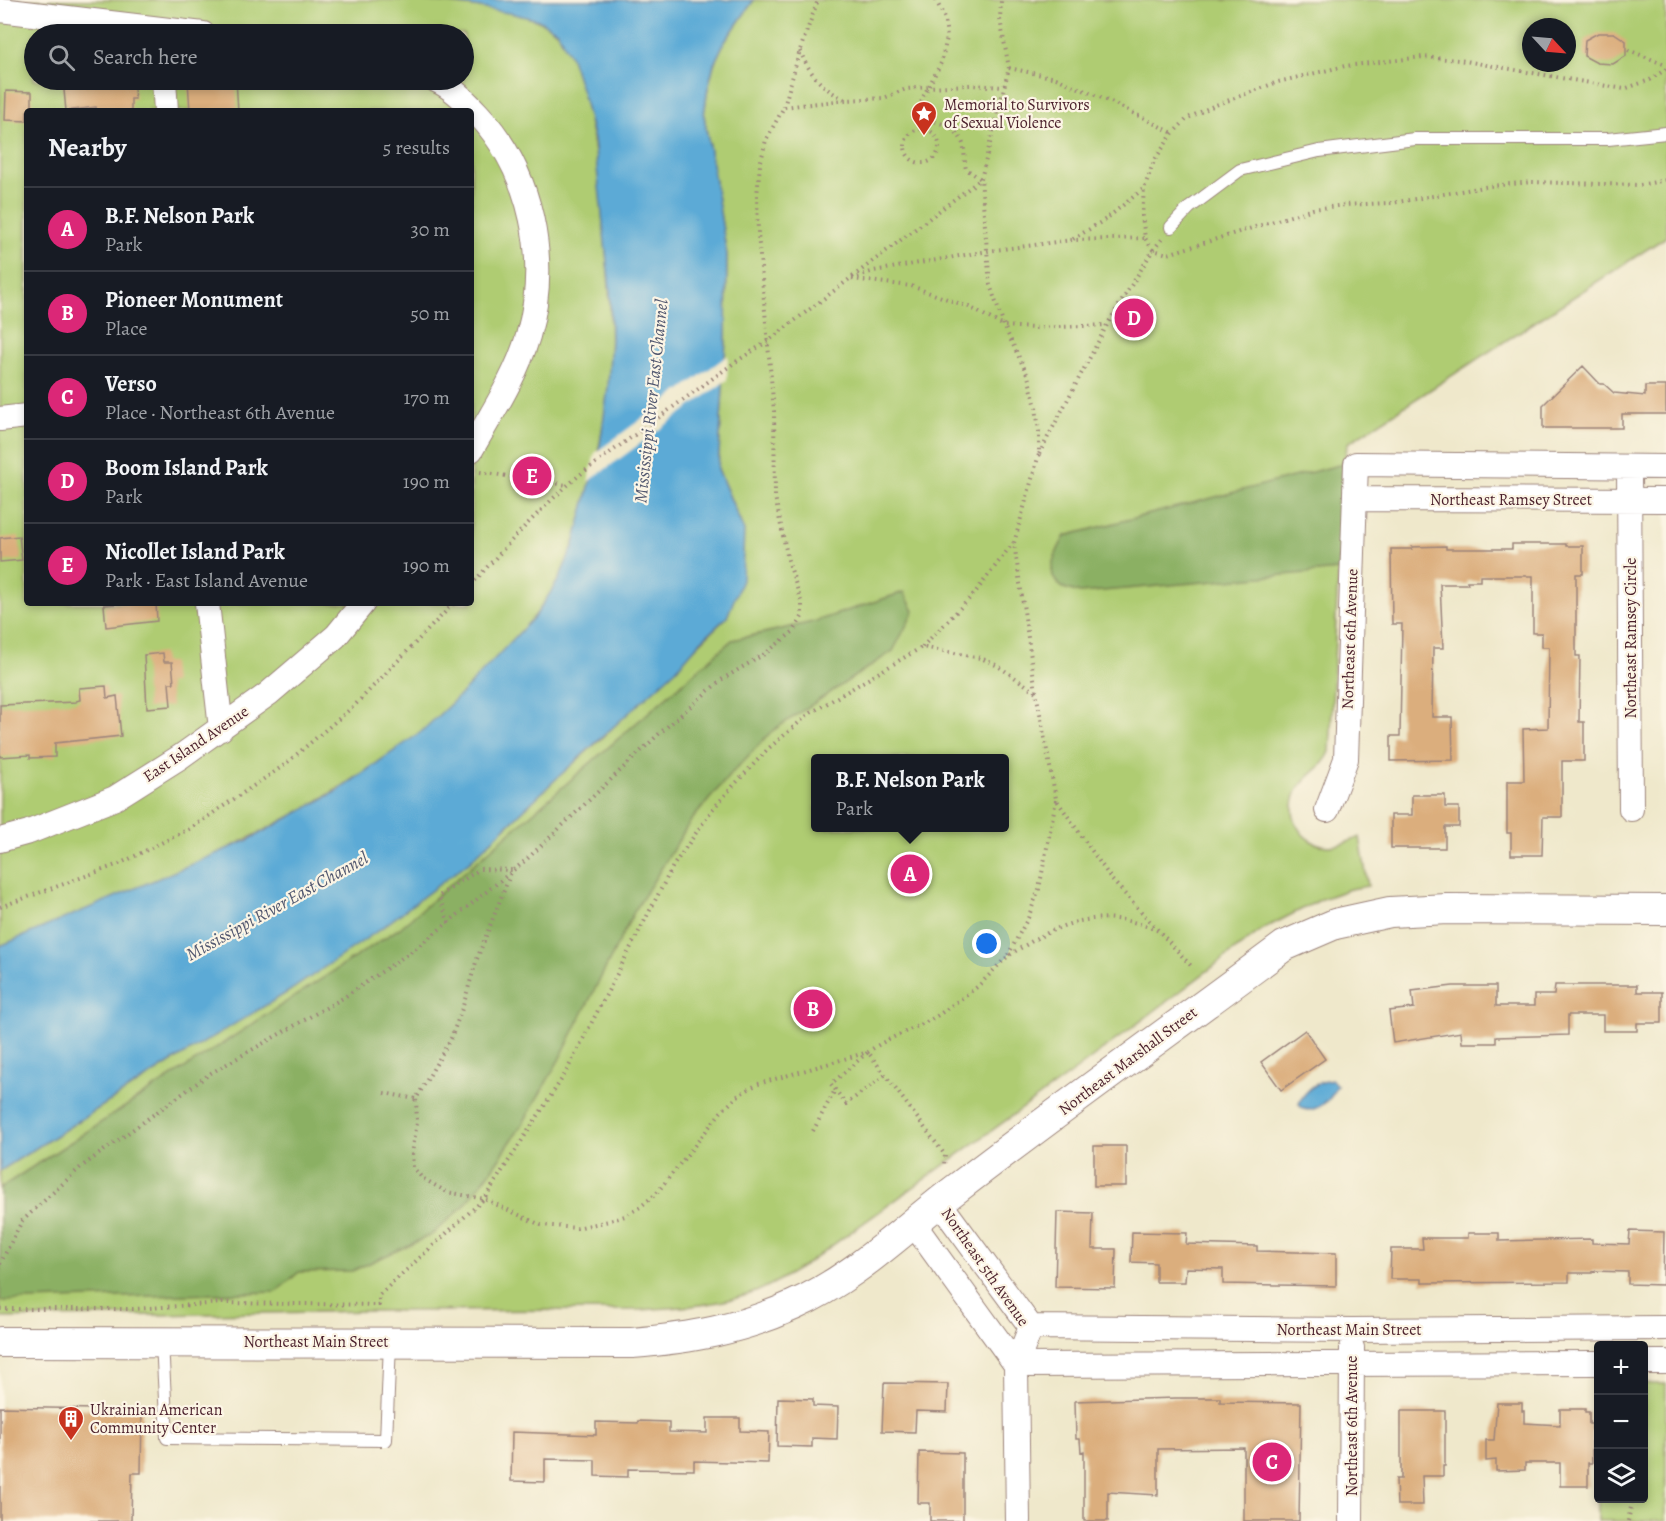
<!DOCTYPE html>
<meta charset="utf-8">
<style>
body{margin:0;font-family:Alegreya,serif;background:#242831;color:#f1f3f6}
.controls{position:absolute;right:18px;bottom:18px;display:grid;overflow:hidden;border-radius:6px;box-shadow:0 3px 9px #0003}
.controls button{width:54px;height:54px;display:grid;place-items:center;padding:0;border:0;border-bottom:2px solid #363941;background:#171b24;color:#f1f3f6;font:30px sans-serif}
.compass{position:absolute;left:1522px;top:18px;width:54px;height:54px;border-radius:50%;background:#171b24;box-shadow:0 3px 9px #0003;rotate:116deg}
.you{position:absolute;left:987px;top:944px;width:21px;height:21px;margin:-15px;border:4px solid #fff;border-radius:50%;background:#1a73e8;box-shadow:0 0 0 9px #1a73e833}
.badge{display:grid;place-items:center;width:39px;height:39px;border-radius:50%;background:#db2777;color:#fff;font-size:20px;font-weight:700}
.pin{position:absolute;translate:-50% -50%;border:3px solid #fff;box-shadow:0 2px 6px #0006}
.popup{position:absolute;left:811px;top:754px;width:198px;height:78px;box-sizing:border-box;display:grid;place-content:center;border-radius:6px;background:#171b24;filter:drop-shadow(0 2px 4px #0005);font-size:20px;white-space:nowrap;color:#9ea1a6}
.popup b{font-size:22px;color:#f1f3f6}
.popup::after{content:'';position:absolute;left:50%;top:100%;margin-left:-12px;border:12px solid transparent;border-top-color:#171b24}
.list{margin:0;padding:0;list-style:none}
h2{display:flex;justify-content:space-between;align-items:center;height:78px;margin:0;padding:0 24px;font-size:26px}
h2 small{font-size:20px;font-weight:400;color:#9ea1a6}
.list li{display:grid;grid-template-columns:39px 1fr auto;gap:18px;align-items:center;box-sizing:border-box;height:84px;padding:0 24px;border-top:2px solid #363941}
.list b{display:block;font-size:22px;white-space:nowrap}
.list p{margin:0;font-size:20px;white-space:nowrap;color:#9ea1a6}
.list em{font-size:20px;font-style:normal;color:#9ea1a6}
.icon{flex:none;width:33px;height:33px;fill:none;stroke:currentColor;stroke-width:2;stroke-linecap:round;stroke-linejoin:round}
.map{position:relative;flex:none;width:1666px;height:1521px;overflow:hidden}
.search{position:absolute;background:#171b24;box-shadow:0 3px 9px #0003;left:24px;top:24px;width:450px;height:66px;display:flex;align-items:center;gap:15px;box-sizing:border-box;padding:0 21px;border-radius:33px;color:#9ea1a6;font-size:22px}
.panel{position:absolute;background:#171b24;box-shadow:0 3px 9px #0003;left:24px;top:108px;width:450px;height:498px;border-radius:6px}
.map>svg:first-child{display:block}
</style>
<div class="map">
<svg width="1666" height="1521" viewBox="0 0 1666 1521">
<rect width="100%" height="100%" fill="#fcf5e5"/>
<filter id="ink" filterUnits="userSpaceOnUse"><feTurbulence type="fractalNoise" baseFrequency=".0167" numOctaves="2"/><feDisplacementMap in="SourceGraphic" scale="12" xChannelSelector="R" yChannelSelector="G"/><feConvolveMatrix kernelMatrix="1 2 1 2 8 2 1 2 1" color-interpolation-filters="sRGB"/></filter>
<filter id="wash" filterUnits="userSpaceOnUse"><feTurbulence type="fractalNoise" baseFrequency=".008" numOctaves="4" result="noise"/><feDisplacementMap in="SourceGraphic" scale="24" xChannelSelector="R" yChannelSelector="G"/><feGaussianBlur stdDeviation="1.35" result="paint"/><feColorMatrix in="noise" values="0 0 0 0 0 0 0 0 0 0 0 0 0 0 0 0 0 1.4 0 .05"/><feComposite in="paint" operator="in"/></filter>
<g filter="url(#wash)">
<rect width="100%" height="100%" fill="#efe8cb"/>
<path fill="#afcc72" stroke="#7c764e" stroke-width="1.5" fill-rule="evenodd" d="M0,0h412c35,5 115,8 142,30 27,22 42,124 46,159 7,66 14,130 9,196 -3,35 -11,69 -20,103 -8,31 -15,64 -31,92 -19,36 -47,64 -75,92 -19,20 -39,40 -60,59 -15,11 -31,21 -46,32 -117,81 -247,128 -377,183zM34,34h430v46h-430zM27,111h444v492h-444z
M754,0h912v237l-318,206 -5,21 -13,288c-8,18 -24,22 -33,39 -12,25 4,54 32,55 11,0 21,-5 31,-9l8,49 -18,3 -28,10 -59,30 -187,141 -271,195c-19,11 -38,24 -58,30 -35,11 -72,13 -108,15l-267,1 -372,7v-147l379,-241 91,-69 86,-82 45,-40 126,-122 17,-86 -26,-62 8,-130 1,-84 -23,-140 4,-27 6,-24 10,-21zM1531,27h36v36h-36zM816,758h188v70h-188z
M1644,1384h22v137h-68v-129v106h46z"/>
<path fill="#8bb064" stroke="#6a6848" stroke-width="1.5" d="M1343,464l-4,106 -259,23c-5,-2 -13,-3 -18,-6 -20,-13 -5,-36 3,-51z
M904,592l10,19 -21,40 -121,80 -43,45 -39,46 -56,90 -75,148 -37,65 -34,50 -24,31 -33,29 -79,36 -53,1 -23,20 -276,9v-113l400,-260 332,-288 81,-18z"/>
<path fill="#5caad6" stroke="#536480" stroke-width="1.5" d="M412,0h342l-30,43 -10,21 -6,24 -4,27 23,140 -1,84 -8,130 26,62 -2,49 -15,37 -26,24 -25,29 -120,109 -86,82 -91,69 -91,62 -115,69 -173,110v-225l248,-106 89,-49 84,-59 42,-40 73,-77 23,-36 15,-35 26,-99 8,-58 3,-48 -1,-49 -16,-150 -12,-48 -11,-34 -14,-27 -19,-11 -24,-6 -62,-11z
M1332,1080l5,6c-4,4 -4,9 -8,13 -8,8 -24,17 -30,5 3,-9 13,-19 23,-22 3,-1 7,-1 10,-2z"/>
<path fill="#efe8cb" d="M728,355l-1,25 -139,102 7,-29z"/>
<g id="blocks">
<path fill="#dbae7d" d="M1598,33h16l12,8v15l-13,8 -16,-1 -13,-7 1,-16z
M63,80h70l2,19h-4v12h-34l-1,-4 -30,4z
M213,80h23l2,31h-48l-2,-30z
M6,91l26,1v19h-5v10l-22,-1z
M1583,366l17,18h4l10,9 31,3v-10h21v28h-44v14h-79v-23z
M19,536l3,24 -22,2v-24z
M1512,544h54v2h17v28h-7v82h4l-1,66h5v39h-22v56h-19l-1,38h-31v-22h-4v-52h17l-1,-52 25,-1 1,-81h-7v-14h-9v-57h-53v5h-13l1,3h-28l3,64h-10l-1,69h20l1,43 -62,1v-25h9l2,-112h-10l-1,-75h21v-2l34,-1v3h66z
M127,603h29l1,18 -51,6 -2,-22z
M163,653l1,9h8l2,21h-5l2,23 -24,2 -3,-53z
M106,686l1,12 10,-2 4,40 -66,7v14l-25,1v-3l-30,2v-52l76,-3v-1l4,-1 -1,-12z
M1412,795h33v12h14v20h-14v21h-54v-33h21z
M1555,985h82v7h25v31h-25v8h-34v-16h-35v20l-72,2v6h-34l-1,-11 -68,11 -4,-32 25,-3 -2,-17 41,-5h43v20h38v-11h20z
M1305,1030l20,29 -44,31 -20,-28z
M1094,1146h32v40h-32z
M1057,1212l36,1 -1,36h24l-1,39 -60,-1z
M1630,1231l34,1 -1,53 -35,-1v-12l-36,-1v2h-23v9l-147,1v-4h-32l1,-30h32l-1,-11h46v-5h31v8l93,-2v4l37,1z
M1132,1232l55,1 -1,11 71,2v5l79,2v33l-113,-2v-15l-37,-1 -1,14h-29v-19l-25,-1z
M884,1383l64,1 -1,28 -31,-1 -1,21 -33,-1z
M778,1398l35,1v7l25,1 -1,32 -25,-1v9l-35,-1z
M1176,1398h44v4l81,1 -2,118h-55v-73l-86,1v46l-50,-3v29h-24v-70l-3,1 -1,-13h-4l-1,-38z
M1497,1403h25v8h2v12l36,2v-16h25v3h4v12h3v39h-4v23h-28v-23h-35v7l-29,1v-11l-10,1v-21h8z
M0,1407l142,3 -1,63h-9l-1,48h-131z
M1401,1411h44v55h-2v10h-21l1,29h-26l-1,-26h5z
M707,1418h33v13l29,1 -1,31 -74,-2v9l-66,-1v8l-33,-1v-16l-50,-1v23l-34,-1 1,-49 84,3v-13l42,1v-2l31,1v10l38,1z
M919,1452l44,1v68h-33v-18h-12z"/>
</g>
</g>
<g filter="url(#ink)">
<use href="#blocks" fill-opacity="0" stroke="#9c847b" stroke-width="1.5"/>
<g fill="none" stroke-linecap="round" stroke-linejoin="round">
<defs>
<path id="service" d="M1171,227l18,-19 51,-38 79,-19 96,-12h193l58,-6
M162,1342l5,96 219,2 4,-97"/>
<path id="minor" d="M0,10l203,24
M164,80l2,31
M436,80c16,7 30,21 42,34 54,58 72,146 50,222 -12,41 -36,77 -57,114
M0,419l27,-3
M1629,467l2,342
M1355,499l311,1
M207,603l14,126
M1327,810l19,-51 10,-295 310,3
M0,840l29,-8 86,-34 65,-41 88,-63 68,-58 27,-33
M939,1202l92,125
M913,1223l103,142
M1031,1327l321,3 314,-2
M1644,1362h22
M1016,1365l582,-2
M1018,1521l-2,-156 15,-38
M1351,1521l1,-173"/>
<path id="tertiary" d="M0,1342l632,1c58,-5 108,-13 162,-38 61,-27 109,-76 162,-116 108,-83 219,-162 328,-243l51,-22 55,-12 57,-3 219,1"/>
</defs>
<use href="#service" stroke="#9c847b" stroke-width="14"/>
<use href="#minor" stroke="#9c847b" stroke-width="26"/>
<use href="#tertiary" stroke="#9c847b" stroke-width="32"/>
<path stroke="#9c847b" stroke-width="4" stroke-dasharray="1.5 4.5" stroke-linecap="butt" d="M936,0l9,19 2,19 -6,25 -19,36 -4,20c18,2 38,5 45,25 2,8 1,17 3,25l15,10 9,106 14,41 24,50 8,31 3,24v23l-25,89 22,149 20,107 56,81 81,88
M1628,50l38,15
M800,51c11,24 20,36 44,48
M1009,68l47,10 57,25 60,30
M1666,69l-16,11 -26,9 -165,-29 -36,-3 -78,9 -67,16 -65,24 -25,12 -15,15 -19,28 -10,28 -2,27 3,22 8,12 15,4 145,-45 32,-4 47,-2 98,-17 42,-4 108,3 26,-5
M784,107l16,-57 18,-50
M905 146a17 17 0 1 1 34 0a17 17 0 1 1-34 0Z
M1073,239l33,-20 37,-30
M852,278l22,-7 114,-20 84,-11 73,-2
M852,279l59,7 58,21 35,19 29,2 74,-3
M1039,454l68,-129 46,-75 9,-11
M480,472l87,13
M471,585c35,-39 71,-79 111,-112l152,-110 34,-22 213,-162 28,-111 -9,-49 1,-19
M922,647l52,-53 39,-51
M0,907l119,-43 72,-36 92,-62 72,-61 99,-102
M449,923l-10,-27 41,-27 32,1 -35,89 -15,50 -11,29 -35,61 1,24 -5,30 1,14 9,11 25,14 37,7 57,26 36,3 32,-7 16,-5 15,-9 16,-13 65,-82 19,-18 18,-10 110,-32c21,-16 49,-23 72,-38 12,-9 25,-18 37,-27 10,-9 19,-20 29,-29 7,-6 15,-10 23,-15 45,-27 81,-33 130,-12
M1008,955l20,-37 11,-29 17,-89
M885,1075l-39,29 -15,-20 37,-32 77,103 -1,10
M384,1093l32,6
M813,1131l22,-41
M0,1264l22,-43 59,-54 130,-94 132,-75 72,-49 111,-89 135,-128 60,-52 45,-27 28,-22 8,-14v-13l-14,-44 -13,-63 -1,-86 -16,-177 -1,-39 3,-30 6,-25 18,-33 61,-7 39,-2 22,-9 23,-2 41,-2 34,2
M0,1309h134l88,-6 157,2v-10l105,-96 81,-125 108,-208 39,-56 22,-25 35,-37 40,-34 113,-67 59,11 17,8 38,26
M1628,1521l5,-23"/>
<use href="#service" stroke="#fff" stroke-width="12"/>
<use href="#minor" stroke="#fff" stroke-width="24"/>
<use href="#tertiary" stroke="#fff" stroke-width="30"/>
</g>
</g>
<defs>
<symbol id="sight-pin" viewBox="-11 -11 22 30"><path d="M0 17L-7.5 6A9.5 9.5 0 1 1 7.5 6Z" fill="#c8321e" stroke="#fcf5e5"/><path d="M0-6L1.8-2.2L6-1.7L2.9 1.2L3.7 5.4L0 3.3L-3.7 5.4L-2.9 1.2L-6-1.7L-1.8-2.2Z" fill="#fff"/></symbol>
<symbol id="building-pin" viewBox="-11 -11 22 30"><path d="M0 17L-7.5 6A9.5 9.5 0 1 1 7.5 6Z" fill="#c8321e" stroke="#fcf5e5"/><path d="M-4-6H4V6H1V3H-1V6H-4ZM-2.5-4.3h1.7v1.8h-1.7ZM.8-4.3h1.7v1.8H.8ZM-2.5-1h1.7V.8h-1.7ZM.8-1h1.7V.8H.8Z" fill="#fff"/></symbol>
</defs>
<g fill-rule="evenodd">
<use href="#sight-pin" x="909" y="99" width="30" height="40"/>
<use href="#building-pin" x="56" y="1404" width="30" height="40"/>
</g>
<g text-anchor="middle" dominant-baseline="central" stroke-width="4.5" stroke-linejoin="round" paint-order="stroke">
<g font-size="16" fill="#4a1f2b" stroke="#fcf5e5" text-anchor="start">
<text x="944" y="105">Memorial to Survivors<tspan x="944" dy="18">of Sexual Violence</tspan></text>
<text x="90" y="1410">Ukrainian American<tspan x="90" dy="18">Community Center</tspan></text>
</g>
<g font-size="16" fill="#4a1f2b" stroke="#fcf5e5">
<text x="1511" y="500">Northeast Ramsey Street</text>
<text transform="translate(1631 638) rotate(-90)">Northeast Ramsey Circle</text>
<text transform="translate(1350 639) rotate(-88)">Northeast 6th Avenue</text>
<text transform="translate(196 744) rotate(-34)">East Island Avenue</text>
<text transform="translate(1128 1061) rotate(-37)">Northeast Marshall Street</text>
<text transform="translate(985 1267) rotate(55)">Northeast 5th Avenue</text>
<text x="1349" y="1330">Northeast Main Street</text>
<text x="316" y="1342">Northeast Main Street</text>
<text transform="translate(1352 1426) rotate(-90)">Northeast 6th Avenue</text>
</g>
<g font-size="18" font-style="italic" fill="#51576f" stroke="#fcf5e5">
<text transform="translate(651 401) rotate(-84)">Mississippi River East Channel</text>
<text transform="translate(277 906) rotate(-29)">Mississippi River East Channel</text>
</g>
</g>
</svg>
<div class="controls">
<button>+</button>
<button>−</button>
<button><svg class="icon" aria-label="layers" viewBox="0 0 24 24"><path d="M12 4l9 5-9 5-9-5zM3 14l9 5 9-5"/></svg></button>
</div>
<svg class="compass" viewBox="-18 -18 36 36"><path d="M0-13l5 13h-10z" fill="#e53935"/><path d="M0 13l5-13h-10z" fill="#9ea1a6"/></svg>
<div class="you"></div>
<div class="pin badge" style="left:910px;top:874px">A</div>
<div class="popup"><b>B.F. Nelson Park</b>Park</div>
<div class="pin badge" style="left:813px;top:1009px">B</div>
<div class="pin badge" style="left:1272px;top:1462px">C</div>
<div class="pin badge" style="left:1134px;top:318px">D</div>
<div class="pin badge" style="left:532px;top:476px">E</div>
<div class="search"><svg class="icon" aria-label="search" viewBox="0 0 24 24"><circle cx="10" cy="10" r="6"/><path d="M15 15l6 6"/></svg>Search here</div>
<section class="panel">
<h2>Nearby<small>5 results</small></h2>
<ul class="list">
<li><span class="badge">A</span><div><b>B.F. Nelson Park</b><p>Park</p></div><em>30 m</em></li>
<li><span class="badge">B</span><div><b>Pioneer Monument</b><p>Place</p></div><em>50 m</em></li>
<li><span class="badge">C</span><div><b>Verso</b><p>Place · Northeast 6th Avenue</p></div><em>170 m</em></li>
<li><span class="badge">D</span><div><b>Boom Island Park</b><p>Park</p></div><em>190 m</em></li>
<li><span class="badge">E</span><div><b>Nicollet Island Park</b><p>Park · East Island Avenue</p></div><em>190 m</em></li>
</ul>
</section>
</div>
